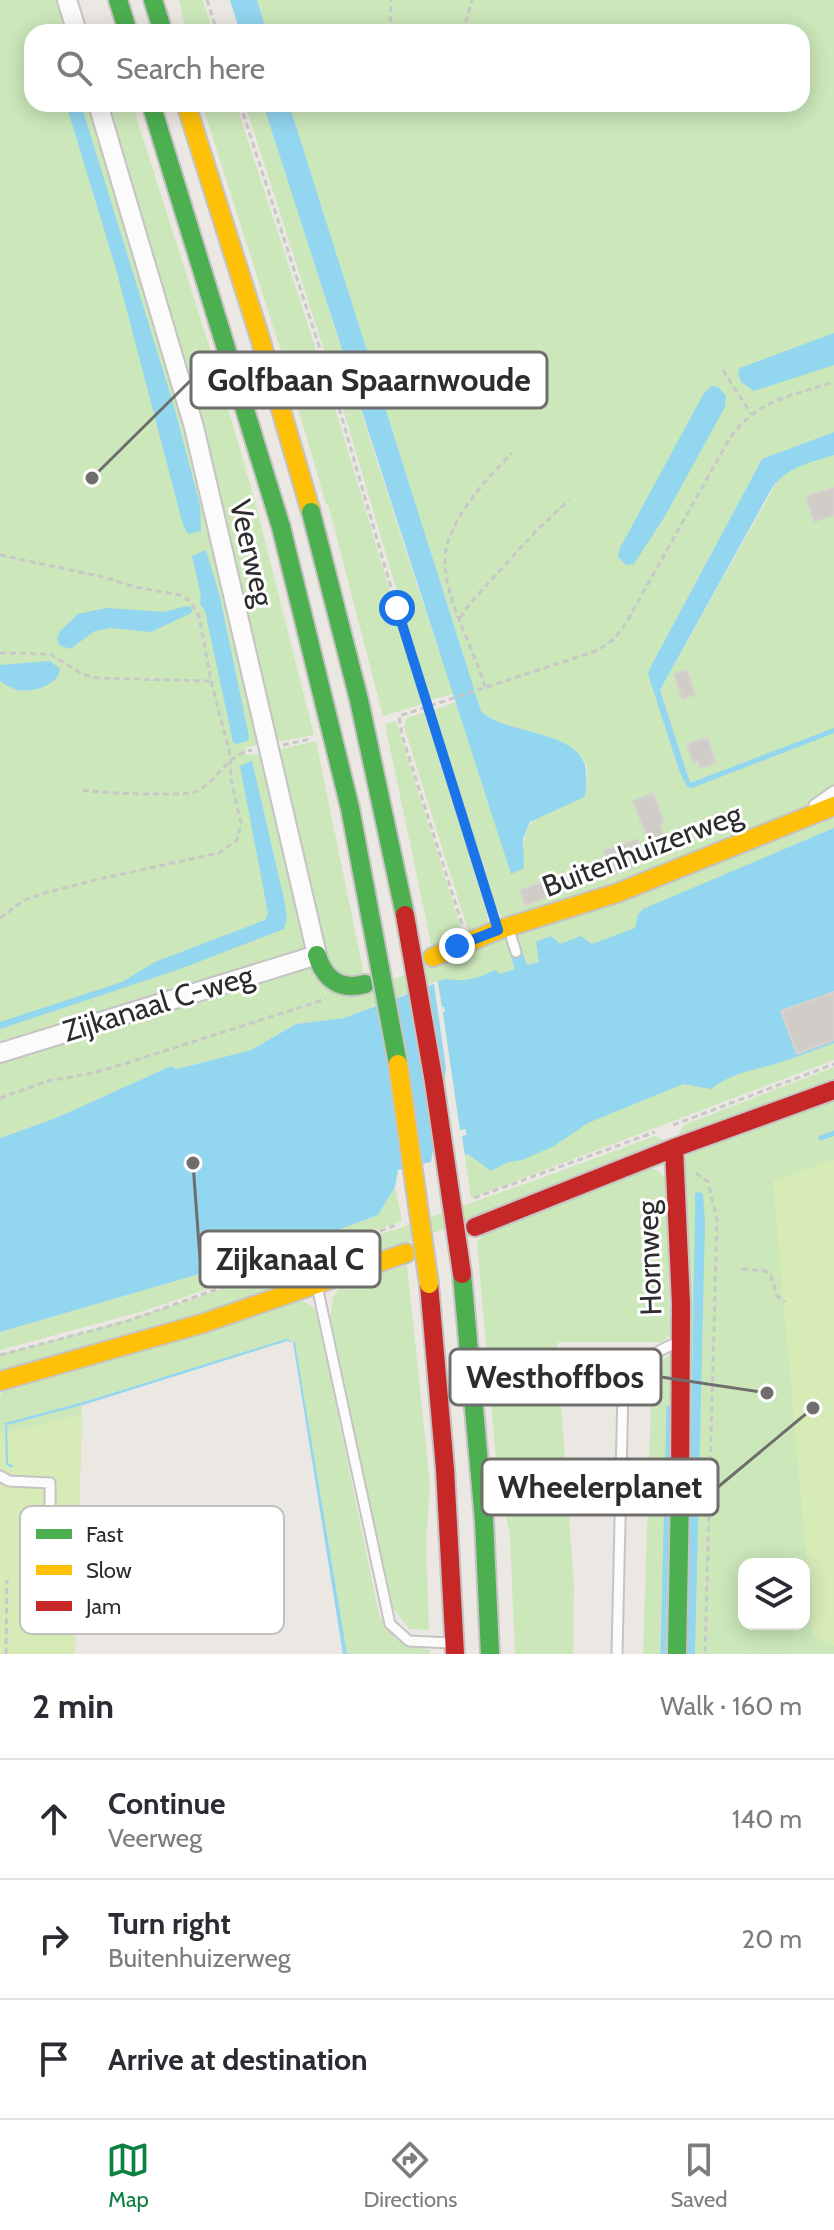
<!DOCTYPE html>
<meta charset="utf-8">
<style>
body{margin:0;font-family:Cabin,sans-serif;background:#f2f2f3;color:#2b2b33}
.controls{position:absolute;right:24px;bottom:24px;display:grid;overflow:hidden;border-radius:16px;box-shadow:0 4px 20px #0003}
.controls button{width:72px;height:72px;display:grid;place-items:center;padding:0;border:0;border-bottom:2px solid #e1e1e2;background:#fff;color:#2b2b33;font:40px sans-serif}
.stop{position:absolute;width:24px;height:24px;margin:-18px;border:6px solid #1a73e8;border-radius:50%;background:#fff}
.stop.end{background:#1a73e8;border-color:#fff;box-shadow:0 2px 8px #0008}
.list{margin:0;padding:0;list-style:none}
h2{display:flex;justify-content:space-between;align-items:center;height:104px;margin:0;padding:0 32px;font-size:34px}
h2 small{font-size:26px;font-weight:400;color:#7c7c81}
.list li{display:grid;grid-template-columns:52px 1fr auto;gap:24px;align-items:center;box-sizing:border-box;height:120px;padding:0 32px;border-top:2px solid #e1e1e2}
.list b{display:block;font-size:30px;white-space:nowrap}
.list p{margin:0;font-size:26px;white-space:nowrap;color:#7c7c81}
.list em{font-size:26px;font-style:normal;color:#7c7c81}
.icon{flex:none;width:44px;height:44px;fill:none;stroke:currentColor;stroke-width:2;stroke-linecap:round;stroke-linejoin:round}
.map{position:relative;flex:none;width:834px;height:1654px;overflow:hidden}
.search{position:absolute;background:#fff;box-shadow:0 4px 20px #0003;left:24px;right:24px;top:24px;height:88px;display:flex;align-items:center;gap:20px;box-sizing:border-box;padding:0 28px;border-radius:24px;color:#7c7c81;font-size:30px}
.sheet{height:464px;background:#fff}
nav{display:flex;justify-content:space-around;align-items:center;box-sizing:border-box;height:112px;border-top:2px solid #e1e1e2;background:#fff;font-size:22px;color:#7c7c81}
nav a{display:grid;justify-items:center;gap:4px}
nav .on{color:#0b8043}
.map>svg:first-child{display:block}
</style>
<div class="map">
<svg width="834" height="1654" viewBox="0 0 834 1654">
<rect width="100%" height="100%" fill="#ebe7e2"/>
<path fill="#cce7ba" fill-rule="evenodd" d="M0,0h60l9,32h-37v72h58l87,294 42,158 40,189 -14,2 1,8 19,-1 42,191 -3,5 -260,84 -30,5 -14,8z
M179,0h24l10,32h-27z
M257,0h577v432l-72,27 -112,209 10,22 118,-210 17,-13 39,-12v346l-100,39 -229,80c-20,-16 -62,-176 -72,-210l23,-8 55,171 13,-5c-6,-55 21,-56 63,-78 0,-7 1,-19 -1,-26 -15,-36 -80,-27 -105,-53l-192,-607h513v-72h-535z
M101,104h30l4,9 88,277 35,123 56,222 -39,7z
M202,104h34l99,304 88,293 -3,4 -37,11 -55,-212h-2l-40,-137z
M245,104h18c65,196 123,395 191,590l-25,6 -82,-278z
M425,712l62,201 1,11 -19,9 -65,-206 3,-9z
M396,721l67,214 -30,18 -48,-229z
M316,741l49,239h-12l-26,-15 -50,-215z
M834,811v249l-363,138 -9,-62 5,-1 -2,-6 -5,1 -17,-117 2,-2 -1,-4h-2l-5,-26 -93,37 -48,6 -45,26 -74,19 -6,-3 -115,52 -56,20v-81l304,-91 51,28 151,-58 6,16 8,-2 -5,-17z
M834,1067v17l-153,51 -2,-2 5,-8z
M834,1098v556h-153l4,-497 4,-4zM744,1564h60v60h-60z
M655,1136l8,4 -222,90 -157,58 -284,86v-20c120,-29 237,-69 353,-110 101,-35 202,-70 302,-108z
M649,1168l9,3 8,8 4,156 -7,7h-104l-2,3 17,243 -1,66h-58l-5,-118 -13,-65 -20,-229 8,-10z
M395,1187l7,34 -255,89 -147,40v-18l289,-84 89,-33z
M407,1265l23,220 -4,56 3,89 -20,-1 -16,-21 -11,-36 -52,-255 3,-19 8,-13z
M302,1301l12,6 6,21 59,287c18,27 19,28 51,35v4h-83l-51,-306 -3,-8 -7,-1 -199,62 -82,22 1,18 1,-16 74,-20 1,9 -7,240h-61l-14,-183v-76l6,-8z
M671,1354l-1,300h-27l9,-283 3,-6z"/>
<path fill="#d7ebb7" d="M834,1159v487l-21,-10 -40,-455z
M82,1414l-7,240h-75v-220z"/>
<path fill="#93d6ef" d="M230,0h27l10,32h-27z
M66,104h15l92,299 27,102 1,26 -13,3 -5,-9 -67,-256z
M263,104h26l192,607c24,25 103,18 105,61 0,9 2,16 -2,25l-54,25 -7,17 1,29 -13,6z
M834,333v32l-80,26 -13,-9 -3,-9 2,-5z
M711,386l7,1 8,9 -1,11 -60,109 -31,48 -8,1 -8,-8 2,-9 84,-155z
M834,432v23c-24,8 -46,11 -62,33l-112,202 30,93 144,-55v5l-142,55 -5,-1 -8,-17 -31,-96 2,-6 112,-209z
M206,550l14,47 29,140 -2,4 -10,3 -4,-2 -28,-131 -5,-7 1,-8 -9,-40z
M187,606l4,1 1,5 -3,2 -38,18 -41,-4 -15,3 -25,18 -11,-4 -2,-6 3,-8 18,-17 28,-6 58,4z
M50,661l10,8c-1,16 -28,24 -42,21 -6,-1 -13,-6 -18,-9v-16z
M252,761l32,138 3,19 -3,11 -104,40 -180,60v-7l122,-40 33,-20 110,-42 3,-7 -28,-147z
M834,828v215c-20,7 -39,15 -59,21 -24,7 -44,9 -64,25l-28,-5 -95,39 -34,23 -32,14 -14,2 -17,9 -23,-17 -3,1 -3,-19 5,-1 -2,-6 -5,1 -17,-117 2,-2 -1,-4h-2l-4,-26c10,-4 15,0 25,-1 12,-1 22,-5 32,-10l5,4 15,-5 -5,-16 11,-4 6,16 12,-3 -3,-20 15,-6 9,8 21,-8 11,8 43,-16 3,-13 5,-6z
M434,984l12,85 -15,93 -33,8 -3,17 -17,28 -89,33 -289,84v-194l56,-20 115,-52 6,3 74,-19 45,-26 48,-6z
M698,1191l5,3 2,29 -10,431h-8l8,-442v-18z
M286,1339l9,3 52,312h-4l-50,-312 -6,-1 -201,63 -79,21 1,38 6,3 -4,2 -4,-5 -1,-40 82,-22z"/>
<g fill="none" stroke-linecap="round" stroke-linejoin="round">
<path stroke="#93d6ef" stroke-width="5" d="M821,1138l13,-5
M663,1654l6,-246"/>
</g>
<path fill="#d0cdc9" stroke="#d6d3ce" stroke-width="2" d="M834,488v27l-20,7 -8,-26z
M687,670l8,25 -13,4 -8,-25z
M708,738l7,25 -15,5 -2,-7 -5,1 -6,-18z
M653,793l11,30 -4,2 4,11 -15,6 -16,-41z
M637,839l8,20 -15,5 2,4 -107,37 -5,-15 88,-30 -4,-9z
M834,992v48l-37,14 -16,-43z"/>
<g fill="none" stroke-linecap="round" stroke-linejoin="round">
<defs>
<path id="lane" d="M814,805l20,-14
M509,930l7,22
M317,1286l73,338 19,17 41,2
M0,1476l9,5 41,2v97
M617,1654l6,-264c13,-25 29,-38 56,-48"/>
<path id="street" d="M67,0l10,32
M0,1053l317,-98 -123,-528 -96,-323"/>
<path id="fast" d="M118,0l10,32
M153,0l10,32
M151,104l130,423
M317,955c7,24 23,36 48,29
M462,1274l22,246 6,134
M677,1654l3,-160"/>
<path id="slow" d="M186,104l74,234 51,174
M433,957l65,-27 119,-37 217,-87
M0,1381l204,-58 202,-70"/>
<path id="jam" d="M674,1148l7,156 -1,190
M475,1227l199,-79 160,-58
M429,1284l16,185 10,185"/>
</defs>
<use href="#lane" stroke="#c5c3c3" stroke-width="13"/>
<use href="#street" stroke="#c5c3c3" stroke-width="22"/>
<use href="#fast" stroke="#c5c3c3" stroke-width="22"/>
<use href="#slow" stroke="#c5c3c3" stroke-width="22"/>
<use href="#jam" stroke="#c5c3c3" stroke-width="22"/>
<path stroke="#c8c8c8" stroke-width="3" stroke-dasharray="6 4" stroke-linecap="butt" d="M207,0l10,32
M390,32l1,-32
M463,32l9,-32
M240,104l97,297 60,207 94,303
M723,370l28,44
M0,555l103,22 32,10 45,8 10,6 9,15 12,65 19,73 1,26 10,43 -4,17 -18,13 -120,26 -54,14 -22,8 -23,17
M460,618l11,-16 66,-72 32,-30
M0,653l50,1 32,20 15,4 114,3
M485,687c-11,-39 -39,-84 -40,-125 -1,-38 41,-83 67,-109
M283,745l28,-6
M83,790c16,3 104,7 114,1 21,-11 31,-37 55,-41
M462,924l-60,-189 -3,-19 197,-65 18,-12 12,-16 101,-180c25,-42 64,-47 107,-61
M0,1098l48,-17 45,-8 37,-11 196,-63
M673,1125l161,-61
M696,1173l12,9 9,37 -12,435
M474,1198l181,-66
M742,1269l23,2 6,5 6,20 8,6
M0,1355l128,-34 271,-97
M6,1654l1,-74"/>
<use href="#lane" stroke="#fcfbfb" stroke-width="9"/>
<use href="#street" stroke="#fcfbfb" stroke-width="18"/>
<use href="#fast" stroke="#4caf50" stroke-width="18"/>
<use href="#slow" stroke="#ffc107" stroke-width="18"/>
<use href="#jam" stroke="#c62828" stroke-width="18"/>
<defs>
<path id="fast-bridge" d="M311,512l48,188 46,215
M281,527l69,281 48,256"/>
<path id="slow-bridge" d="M398,1064l31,220"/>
<path id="jam-bridge" d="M405,915l29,167 28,192"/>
</defs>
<use href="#fast-bridge" stroke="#c6c4c3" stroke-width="22" stroke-linecap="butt"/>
<use href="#slow-bridge" stroke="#c6c4c3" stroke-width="22" stroke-linecap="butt"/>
<use href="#jam-bridge" stroke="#c6c4c3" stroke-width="22" stroke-linecap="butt"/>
<use href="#fast-bridge" stroke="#4caf50" stroke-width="18"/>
<use href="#slow-bridge" stroke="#ffc107" stroke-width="18"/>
<use href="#jam-bridge" stroke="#c62828" stroke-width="18"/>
</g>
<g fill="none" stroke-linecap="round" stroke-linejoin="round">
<path stroke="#1a73e8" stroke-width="10" d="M397,608l101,322 -41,16"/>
</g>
<g text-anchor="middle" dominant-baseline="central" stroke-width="6" stroke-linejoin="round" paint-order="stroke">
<g font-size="30" fill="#2d2d2d" stroke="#fff">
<text transform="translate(252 553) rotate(77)">Veerweg</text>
<text transform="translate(642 850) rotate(-21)">Buitenhuizerweg</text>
<text transform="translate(158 1003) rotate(-17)">Zijkanaal C-weg</text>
<text transform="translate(649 1258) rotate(-92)">Hornweg</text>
</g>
</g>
<rect x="20" y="1506" width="264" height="128" rx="12" fill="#fff" stroke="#c0c0c0" stroke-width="2"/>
<rect x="36" y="1529" width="36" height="10" fill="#4caf50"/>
<rect x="36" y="1565" width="36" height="10" fill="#ffc107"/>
<rect x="36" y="1601" width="36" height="10" fill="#c62828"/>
<g font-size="22" fill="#2d2d2d">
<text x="86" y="1542">Fast</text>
<text x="86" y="1578">Slow</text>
<text x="86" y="1614">Jam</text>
</g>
<path fill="none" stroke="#706e6c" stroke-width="3" d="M92 478L191 380M193 1163L200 1259M767 1393L661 1377M813 1408L718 1487"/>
<g fill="#706e6c" stroke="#fff" stroke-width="3">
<circle cx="92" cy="478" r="8"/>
<circle cx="193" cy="1163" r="8"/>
<circle cx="767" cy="1393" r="8"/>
<circle cx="813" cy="1408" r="8"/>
</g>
<g fill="#fff" stroke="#706e6c" stroke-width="3">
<rect x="191" y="352" width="356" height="56" rx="8"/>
<rect x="200" y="1231" width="180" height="56" rx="8"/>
<rect x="450" y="1349" width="211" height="56" rx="8"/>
<rect x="482" y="1459" width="236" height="56" rx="8"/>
</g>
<g font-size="32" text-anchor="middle" font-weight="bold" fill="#2d2d2d">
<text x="369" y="391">Golfbaan Spaarnwoude</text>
<text x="290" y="1270">Zijkanaal C</text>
<text x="555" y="1388">Westhoffbos</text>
<text x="600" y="1498">Wheelerplanet</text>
</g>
</svg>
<div class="controls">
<button><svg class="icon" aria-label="layers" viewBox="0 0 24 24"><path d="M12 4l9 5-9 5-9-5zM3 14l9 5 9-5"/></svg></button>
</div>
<div class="stop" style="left:397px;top:608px"></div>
<div class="stop end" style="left:457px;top:946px"></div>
<div class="search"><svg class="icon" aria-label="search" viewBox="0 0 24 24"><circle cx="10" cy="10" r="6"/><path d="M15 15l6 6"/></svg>Search here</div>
</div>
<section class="sheet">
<h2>2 min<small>Walk · 160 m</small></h2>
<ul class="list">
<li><svg class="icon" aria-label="ahead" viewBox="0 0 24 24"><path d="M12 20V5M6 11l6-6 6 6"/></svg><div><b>Continue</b><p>Veerweg</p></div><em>140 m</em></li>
<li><svg class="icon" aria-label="right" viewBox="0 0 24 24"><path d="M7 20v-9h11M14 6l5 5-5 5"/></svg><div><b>Turn right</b><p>Buitenhuizerweg</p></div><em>20 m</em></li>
<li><svg class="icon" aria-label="arrive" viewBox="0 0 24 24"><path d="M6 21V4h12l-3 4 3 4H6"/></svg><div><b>Arrive at destination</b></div></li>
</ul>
</section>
<nav>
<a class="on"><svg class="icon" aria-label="map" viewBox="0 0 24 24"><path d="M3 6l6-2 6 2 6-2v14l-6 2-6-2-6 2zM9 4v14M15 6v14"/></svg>Map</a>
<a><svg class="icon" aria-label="directions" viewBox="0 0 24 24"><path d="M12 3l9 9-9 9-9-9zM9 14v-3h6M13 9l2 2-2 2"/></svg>Directions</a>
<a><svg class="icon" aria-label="saved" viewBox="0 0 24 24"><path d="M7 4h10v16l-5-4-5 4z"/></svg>Saved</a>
</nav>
